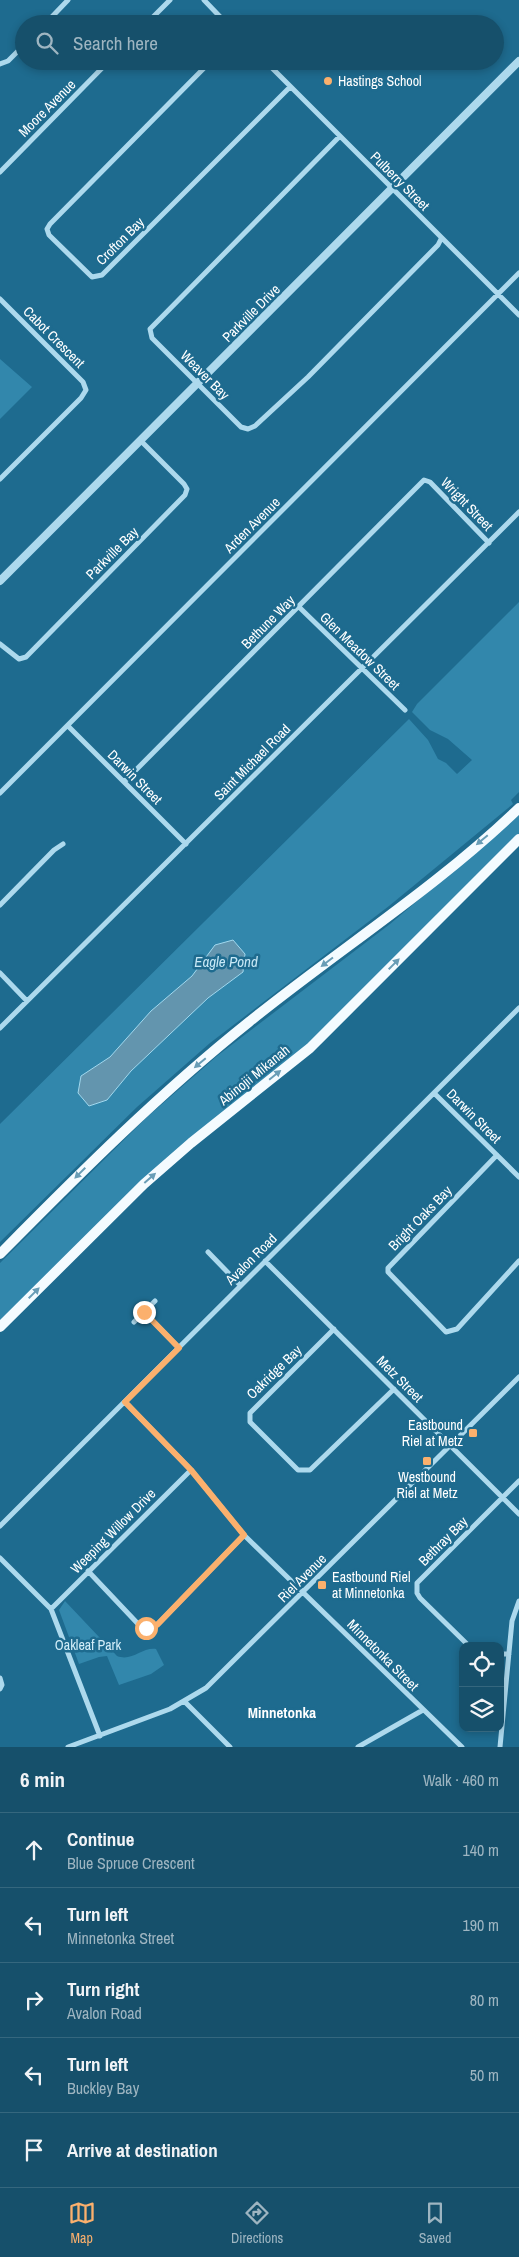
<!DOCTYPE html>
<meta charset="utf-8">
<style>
body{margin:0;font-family:"Archivo Narrow",sans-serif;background:#1f5771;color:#f1f3f6}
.controls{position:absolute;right:15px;bottom:15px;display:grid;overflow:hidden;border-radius:10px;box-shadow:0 2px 8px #0003}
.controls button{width:45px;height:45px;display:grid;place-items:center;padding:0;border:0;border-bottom:1px solid #35677e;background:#16506b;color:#f1f3f6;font:25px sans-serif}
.stop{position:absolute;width:15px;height:15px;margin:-11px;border:4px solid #fbb06d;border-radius:50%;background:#fff}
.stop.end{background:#fbb06d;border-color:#fff;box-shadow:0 1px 5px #0008}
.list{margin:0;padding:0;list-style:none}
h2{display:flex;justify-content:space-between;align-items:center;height:65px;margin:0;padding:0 20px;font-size:21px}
h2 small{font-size:16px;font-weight:400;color:#9eb5c1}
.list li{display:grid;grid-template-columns:32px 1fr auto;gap:15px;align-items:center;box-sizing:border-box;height:75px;padding:0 20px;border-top:1px solid #35677e}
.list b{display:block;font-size:19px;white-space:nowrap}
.list p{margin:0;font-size:16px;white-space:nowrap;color:#9eb5c1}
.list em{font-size:16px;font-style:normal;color:#9eb5c1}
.icon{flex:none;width:28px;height:28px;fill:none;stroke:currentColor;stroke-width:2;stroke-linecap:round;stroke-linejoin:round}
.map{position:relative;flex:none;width:519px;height:1747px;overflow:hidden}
.search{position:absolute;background:#16506b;box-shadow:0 2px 8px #0003;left:15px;right:15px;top:15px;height:55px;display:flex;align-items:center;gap:12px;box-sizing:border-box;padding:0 18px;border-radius:28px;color:#9eb5c1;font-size:19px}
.sheet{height:440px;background:#16506b}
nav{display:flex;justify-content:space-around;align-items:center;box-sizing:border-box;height:70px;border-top:1px solid #35677e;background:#16506b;font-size:14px;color:#9eb5c1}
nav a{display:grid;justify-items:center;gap:2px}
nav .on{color:#fbb06d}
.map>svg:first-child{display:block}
</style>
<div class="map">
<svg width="519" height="1747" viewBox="0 0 519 1747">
<rect width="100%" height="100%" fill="#1e6b8f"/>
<path fill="#3287ac" d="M0,359l32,28 -32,32z
M519,602v190l-8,8 2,4 -124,102 -179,137 -73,64 -137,135v-118l409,-405 19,21 10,19 8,4 11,11 15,-14 -24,-21 -18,-9 -18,-18 5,-8z
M519,815v19l-211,211 -67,56 -241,221v-59l146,-145 71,-62 173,-132z
M65,1601l52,55c15,6 25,-9 39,-7l8,16 -13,9 -32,11 -12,-29 -8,1 -20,7 -20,-54z"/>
<path fill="#6395ae" stroke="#a1d8ee" d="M233,940l12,14 -2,18 -35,26 -77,73 -24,29 -18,6 -11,-13 3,-17 29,-19 41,-46 41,-35 23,-31z"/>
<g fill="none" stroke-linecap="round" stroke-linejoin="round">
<path stroke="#add9ed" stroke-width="5" d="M204,0l23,24
M45,24l23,-24
M146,24l24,-24
M211,61l-161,163 -3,5 2,6 43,42 10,-2 188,-188
M265,61l254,254
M0,64l8,-3 16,-16
M340,136l-190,193 2,9 89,89 7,2 7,-3 53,-49 130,-132 3,-6
M0,172l109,-111
M0,299l83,83 3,8 -5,8 -81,81
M299,607l106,103
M0,644l19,15 7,-2 159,-162 2,-6 -3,-5 -44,-44
M68,726l118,118
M124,782l300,-302 6,2 59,61
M0,793l519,-520
M0,905l54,-55 9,-6
M0,973l27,28
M0,1028l519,-516
M434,1093l85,84
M497,1155l-109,113v4l58,60 11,-3 62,-68
M208,1252l32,33
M265,1261l254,253
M144,1312l35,36
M134,1322l21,-21
M334,1329l-84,84v9l48,48h12l84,-81
M125,1402l66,68 53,65 218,212
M0,1526l519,-518
M0,1558l51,51 49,127
M88,1571l52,55 11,3 7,-5 86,-89
M51,1609l140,-139
M469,1646l-49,-48 -3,-5v-10l102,-102
M500,1654h9
M0,1678l2,7 -2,4
M185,1702l45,45
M68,1747l102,-38 36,-21 313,-311
M358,1747l65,-37
M500,1747l12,-126 7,-20"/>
<path stroke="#add9ed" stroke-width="8" d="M0,581l519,-520"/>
<path stroke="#f4fbff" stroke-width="10" d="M0,1254c80,-81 160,-161 249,-232 89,-72 187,-134 270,-214
M0,1327l144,-143 47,-41 119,-95 209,-209"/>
</g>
<defs><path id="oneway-solid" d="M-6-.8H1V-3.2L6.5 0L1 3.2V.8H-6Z" transform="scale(1.25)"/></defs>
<g fill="#699db6">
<use href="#oneway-solid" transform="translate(482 840) rotate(140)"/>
<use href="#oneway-solid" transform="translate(327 962) rotate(143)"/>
<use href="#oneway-solid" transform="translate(394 964) rotate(-45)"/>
<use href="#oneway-solid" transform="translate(200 1063) rotate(140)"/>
<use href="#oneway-solid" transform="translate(275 1075) rotate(-39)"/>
<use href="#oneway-solid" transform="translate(80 1173) rotate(135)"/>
<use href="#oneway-solid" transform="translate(150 1178) rotate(-41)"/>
<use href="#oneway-solid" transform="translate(34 1293) rotate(-45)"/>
</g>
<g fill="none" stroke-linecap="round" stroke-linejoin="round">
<path stroke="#fbb06d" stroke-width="6" d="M144,1312l35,36 -54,54 66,68 53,65 -86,89 -7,5 -5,-1"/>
</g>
<g fill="#fbb06d" stroke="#1e6b8f" stroke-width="2">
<circle cx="328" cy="81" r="5"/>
<rect x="468" y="1428" width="10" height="10" rx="2.5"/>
<rect x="422" y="1456" width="10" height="10" rx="2.5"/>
<rect x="317" y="1580" width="10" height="10" rx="2.5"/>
</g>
<g text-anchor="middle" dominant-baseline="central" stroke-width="5" stroke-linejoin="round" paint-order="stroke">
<g font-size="14" fill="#fff" stroke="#1e6b8f" text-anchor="start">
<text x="338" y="81">Hastings School</text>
<text x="463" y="1425" text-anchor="end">Eastbound<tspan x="463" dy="16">Riel at Metz</tspan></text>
<text x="427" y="1477" text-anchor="middle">Westbound<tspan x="427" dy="16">Riel at Metz</tspan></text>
<text x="332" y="1577">Eastbound Riel<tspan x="332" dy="16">at Minnetonka</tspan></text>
</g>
<g font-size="14" fill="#fff" stroke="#1e6b8f">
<text transform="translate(47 108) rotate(-45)">Moore Avenue</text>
<text transform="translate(400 181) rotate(45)">Pulberry Street</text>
<text transform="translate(120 241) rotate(-45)">Crofton Bay</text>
<text transform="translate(251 313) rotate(-45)">Parkville Drive</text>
<text transform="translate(54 337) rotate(45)">Cabot Crescent</text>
<text transform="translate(205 375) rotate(45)">Weaver Bay</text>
<text transform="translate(467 504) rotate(46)">Wright Street</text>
<text transform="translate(252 525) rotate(-45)">Arden Avenue</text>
<text transform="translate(112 553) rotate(-45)">Parkville Bay</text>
<text transform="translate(268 622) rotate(-45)">Bethune Way</text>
<text transform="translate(360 651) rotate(44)">Glen Meadow Street</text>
<text transform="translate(252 762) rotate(-45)">Saint Michael Road</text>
<text transform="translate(135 777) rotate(45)">Darwin Street</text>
<text transform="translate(254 1075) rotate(-39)">Abinojii Mikanah</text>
<text transform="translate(474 1116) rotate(45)">Darwin Street</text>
<text transform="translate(420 1218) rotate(-46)">Bright Oaks Bay</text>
<text transform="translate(251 1259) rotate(-45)">Avalon Road</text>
<text transform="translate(274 1372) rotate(-44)">Oakridge Bay</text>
<text transform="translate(400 1379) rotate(45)">Metz Street</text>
<text transform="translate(113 1531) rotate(-45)">Weeping Willow Drive</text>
<text transform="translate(443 1541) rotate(-45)">Bethray Bay</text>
<text transform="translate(302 1578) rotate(-45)">Riel Avenue</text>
<text transform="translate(383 1655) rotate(45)">Minnetonka Street</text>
</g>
<g font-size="14" fill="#d3eef9" stroke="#1e6b8f">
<text x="88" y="1645">Oakleaf Park</text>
</g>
<g font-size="15" font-style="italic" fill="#c7e8f6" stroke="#1e6b8f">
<text x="226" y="961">Eagle Pond</text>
</g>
<g font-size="15" font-weight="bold" fill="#fff" stroke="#1e6b8f">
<text x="282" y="1712">Minnetonka</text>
</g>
</g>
</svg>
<div class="controls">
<button><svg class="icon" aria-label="locate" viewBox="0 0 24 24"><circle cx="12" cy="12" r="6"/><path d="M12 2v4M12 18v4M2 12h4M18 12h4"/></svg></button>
<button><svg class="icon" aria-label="layers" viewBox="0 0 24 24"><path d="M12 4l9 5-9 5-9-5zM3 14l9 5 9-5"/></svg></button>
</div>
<div class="stop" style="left:146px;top:1628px"></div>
<div class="stop end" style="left:144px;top:1312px"></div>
<div class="search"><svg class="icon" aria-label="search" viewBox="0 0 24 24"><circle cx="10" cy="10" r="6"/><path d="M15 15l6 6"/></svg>Search here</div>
</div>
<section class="sheet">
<h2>6 min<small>Walk · 460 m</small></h2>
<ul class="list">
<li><svg class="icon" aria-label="ahead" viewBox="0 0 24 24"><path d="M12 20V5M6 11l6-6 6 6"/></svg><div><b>Continue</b><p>Blue Spruce Crescent</p></div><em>140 m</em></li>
<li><svg class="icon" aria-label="left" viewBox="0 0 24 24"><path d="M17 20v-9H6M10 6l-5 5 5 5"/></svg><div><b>Turn left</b><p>Minnetonka Street</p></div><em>190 m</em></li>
<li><svg class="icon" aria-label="right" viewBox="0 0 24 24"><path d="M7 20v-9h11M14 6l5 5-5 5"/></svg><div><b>Turn right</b><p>Avalon Road</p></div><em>80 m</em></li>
<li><svg class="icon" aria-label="left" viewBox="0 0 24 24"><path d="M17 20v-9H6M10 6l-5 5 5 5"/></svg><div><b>Turn left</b><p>Buckley Bay</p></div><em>50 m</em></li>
<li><svg class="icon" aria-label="arrive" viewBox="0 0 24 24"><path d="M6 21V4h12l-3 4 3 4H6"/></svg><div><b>Arrive at destination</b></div></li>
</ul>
</section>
<nav>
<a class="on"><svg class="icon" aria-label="map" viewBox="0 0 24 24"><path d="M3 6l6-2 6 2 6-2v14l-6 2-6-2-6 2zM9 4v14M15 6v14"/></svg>Map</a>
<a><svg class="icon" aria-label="directions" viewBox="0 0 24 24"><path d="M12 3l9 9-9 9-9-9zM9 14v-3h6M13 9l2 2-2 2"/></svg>Directions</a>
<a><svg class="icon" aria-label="saved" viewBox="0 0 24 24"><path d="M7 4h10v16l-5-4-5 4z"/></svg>Saved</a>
</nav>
